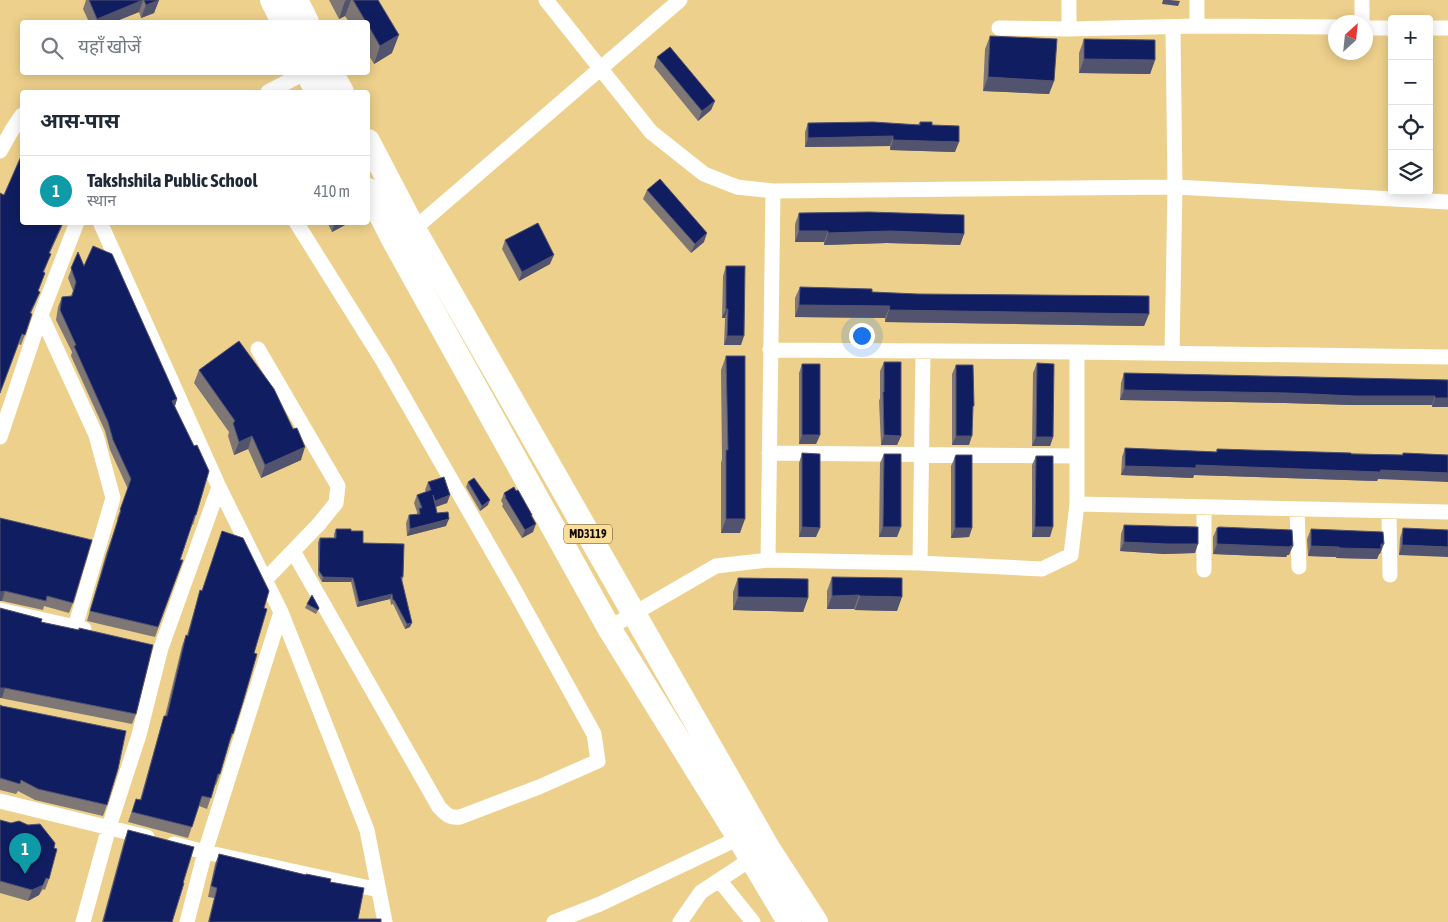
<!DOCTYPE html>
<html lang="hi">
<meta charset="utf-8">
<style>
body{margin:0;font-family:"Asap Condensed","Noto Sans Devanagari",sans-serif;background:#f2f2f3;color:#1f2937}
.controls{position:absolute;right:15px;top:15px;display:grid;overflow:hidden;border-radius:5px;box-shadow:0 2px 12px #0003}
.controls button{width:45px;height:45px;display:grid;place-items:center;padding:0;border:0;border-bottom:1px solid #e0e1e3;background:#fff;color:#1f2937;font:25px sans-serif}
.compass{position:absolute;left:1328px;top:15px;width:45px;height:45px;border-radius:50%;background:#fff;box-shadow:0 2px 12px #0003;rotate:27deg}
.you{position:absolute;left:861px;top:335px;width:18px;height:18px;margin:-12px;border:4px solid #fff;border-radius:50%;background:#1a73e8;box-shadow:0 0 0 8px #1a73e833}
.badge{display:grid;place-items:center;width:32px;height:32px;border-radius:50%;background:#3857c9;color:#fff;font-size:16px;font-weight:700}
.pin{position:absolute;translate:-50% -41px;filter:drop-shadow(0 1px 2px #0008)}
.pin::after{content:'';position:absolute;top:26px;width:18px;height:15px;background:inherit;clip-path:polygon(0 0,100% 0,50% 100%)}
.list{margin:0;padding:0;list-style:none}
h2{display:flex;justify-content:space-between;align-items:center;height:65px;margin:0;padding:0 20px;font-size:21px}
h2 small{font-size:16px;font-weight:400;color:#747a83}
.list li{display:grid;grid-template-columns:32px 1fr auto;gap:15px;align-items:center;box-sizing:border-box;height:70px;padding:0 20px;border-top:1px solid #e0e1e3}
.list b{display:block;font-size:19px;white-space:nowrap}
.list p{margin:0;font-size:16px;white-space:nowrap;color:#747a83}
.list em{font-size:16px;font-style:normal;color:#747a83}
.icon{flex:none;width:28px;height:28px;fill:none;stroke:currentColor;stroke-width:2;stroke-linecap:round;stroke-linejoin:round}
.map{position:relative;flex:none;width:1448px;height:922px;overflow:hidden}
.search{position:absolute;background:#fff;box-shadow:0 2px 12px #0003;left:20px;top:20px;width:350px;height:55px;display:flex;align-items:center;gap:12px;box-sizing:border-box;padding:0 18px;border-radius:5px;color:#747a83;font-size:19px}
.panel{position:absolute;background:#fff;box-shadow:0 2px 12px #0003;left:20px;top:90px;width:350px;height:135px;border-radius:5px}
.map>svg:first-child{display:block}
</style>
<div class="map">
<svg width="1448" height="922" viewBox="0 0 1448 922">
<rect width="100%" height="100%" fill="#edd08b"/>
<g fill="none" stroke-linecap="round" stroke-linejoin="round">
<path stroke="#fff" stroke-width="15" d="M546,0l105,132 53,42 33,13 36,4 402,-4 273,15
M1069,0v29
M1362,0v22
M1197,26v-26
M999,28l70,1 128,-3 139,1
M1366,28h26
M1429,28h19
M268,92l38,-20
M0,151l12,-21 10,-15
M100,222l119,265 62,125 86,218 18,92
M408,232l6,-3 266,-229
M41,315l55,120 17,63 -38,129
M258,349l80,137 -2,17 -17,21 -54,56
M770,350l307,2 371,5
M1172,353l3,-166 -2,-159
M0,437l41,-122 36,-93
M769,453l308,3
M1077,504l371,8
M1297,509l2,58
M1389,511l1,64
M293,551l146,256c8,8 10,11 21,10l79,-30 59,-26 -4,-27 -83,-150 -128,-223 -87,-139
M768,560l5,-369
M920,563l3,-212
M1204,570v-63
M0,610l84,19
M609,628l107,-62 52,-6 152,3 122,6 29,-14 6,-51v-152
M0,801l147,36
M174,844l31,8 174,38
M719,880l34,42
M83,922l26,-95 30,-92 22,-87 58,-161
M187,922l18,-70 76,-240
M554,922l46,-18 139,-66
M680,922l21,-30 58,-38"/>
<path stroke="#fff" stroke-width="24" d="M272,0l11,22
M296,0l11,22
M307,72l10,20
M331,72l11,20
M368,141l46,88 354,619 48,74
M368,190l26,51 215,387 130,210 50,84"/>
</g>
<path fill="#7e7776" d="M86,0h73l-5,13 -13,5 -2,-6 -25,10h-25l-6,-13z
M329,0h49l14,53 -18,11 -6,-10v-32h-19l-4,-6 -6,3z
M990,36l64,45 -5,13 -66,-3 2,-42z
M1084,39l71,21 -5,14 -71,-1v-20z
M657,57l58,44 -4,9 -13,11 -44,-54z
M920,122l12,3 23,27 -65,-2v-4l-85,1v-15l3,-9 110,2z
M647,190l57,52 -13,11 -48,-54z
M799,213l165,21 -4,11 -73,-2 -63,2v-3h-29v-18z
M327,222h19l-1,3 -13,7z
M505,240l45,24 -31,17 -17,-32z
M78,252l6,14 93,133 -2,7 21,109 -3,10 -1,-1 -12,36h3l-28,77 -68,-16 19,-67 12,-34 -1,-1 11,-30 -18,-39 -5,-19 -34,-75 1,-4 -16,-32 2,-13 4,-10 9,-1 2,-5 -5,-13z
M50,253l-3,11 -3,8 1,1 -7,18 -2,11 -5,11 -4,16 -6,16 -2,-1z
M726,266l15,79h-17l1,-27h-3l1,-42z
M800,287l72,5 277,22 -5,12 -259,-4v-4l-90,-1v-19z
M726,356l14,177h-19v-70l1,-4 -1,-89z
M884,362l17,74 -4,9h-16l-2,-44 1,-3v-27z
M1037,363l16,74 -3,9h-18l1,-73z
M802,364l18,71 -4,9h-17v-71z
M956,365l13,80h-17v-71z
M199,370l102,90 -40,18 -13,-29 -14,6 -6,-19 1,-4 -35,-49z
M1124,373l324,7v27h-16v-2h-80l-67,-2 -165,-3 1,-17z
M1125,448l91,4 1,-3 185,6 1,-2 45,2 -70,24 -1,2 -183,-6 -1,3 -72,-3 1,-18z
M802,453l14,84h-17v-74z
M884,454l13,83h-18l1,-74z
M1036,456l14,81h-18v-72z
M955,457l17,71 -3,9 -18,1v-72z
M428,482l22,13 -3,8 -11,4 1,6 9,13 -39,10 -1,-13 3,-8 8,-1v-2l-3,-9 3,-8 9,-3 -1,-2z
M468,482l20,23 -8,6 -14,-24z
M504,493l27,23 2,16 -11,6 -20,-32 1,-2 -2,-3z
M0,518l73,85 -4,10 -25,-7 -1,4 -41,-9z
M1124,525l71,28 -31,1 -44,-3 1,-17z
M1217,528l72,27h-2l-1,2 -73,-3v-17z
M1403,528l45,2 -49,25 1,-17z
M336,529l15,2 12,12 40,34 -1,4 8,46 -5,2 -12,-25 -2,1 -1,-6 -33,8 -6,-25h-29l-4,-7v-33l2,-4h14v-4z
M1311,529l69,25h-1l-2,5 -41,-1v-1l-28,-1 -1,-17z
M832,577l65,34 -42,-1 -1,-1h-27v-18z
M738,578l70,20 -5,14 -70,-2v-18z
M200,590l64,18 -10,45 -21,81 -4,10 -9,30 -4,11h-1l-8,24 -8,-3 -11,32 -60,-16 8,-23 4,1 21,-74 3,-10h1l17,-70 4,-11h1l10,-34z
M307,604l12,4 -3,6 -11,-6z
M0,608l41,14 95,92 -4,10 -132,-26z
M0,705l107,100 -4,11 -68,-16 -17,-9 -2,3 -16,-4z
M0,820l49,59 -4,11 -2,-1 -4,6 -11,6 -28,-8z
M128,830l44,92h-70l22,-81z
M219,854l111,28 28,37 23,3h-173l6,-24 -6,-1 7,-33z"/>
<path fill="#52536e" d="M143,0l-4,12 -25,10h-18l1,-3z
M159,0l-5,13 -13,5 5,-13z
M347,0h4l-6,16 -6,3 6,-18z
M1163,0h7l10,1 -2,5 -16,-2z
M399,35l-7,18 -18,11 6,-18z
M1084,59l71,1 -5,14 -71,-1z
M988,77l66,4 -5,13 -66,-3z
M715,101l-4,9 -13,11 4,-10z
M893,136l-3,10 -85,1 3,-9z
M893,140l66,2 -4,10 -65,-2z
M63,222h1l-19,41 4,-10z
M340,222h6l-1,3 -13,7 2,-6z
M799,231h29l-4,11h-29z
M891,231l73,3 -4,11 -73,-2 -63,2 4,-12z
M707,233l-3,9 -13,11 4,-9z
M554,255l-4,9 -31,17 3,-9z
M799,305l91,1 -5,12 -90,-1z
M726,309h2l-3,9h-3z
M889,310l260,4 -5,12 -259,-4z
M727,336h17l-3,9h-17z
M1124,390l164,3 147,3 -3,9h-80l-67,-2 -165,-3z
M1435,398h13v9h-16z
M177,399l-3,10 -2,-8z
M802,435h18l-4,9h-17z
M884,435l17,1 -4,9h-16z
M252,436l-4,13 -14,6 5,-13z
M956,436h16l-3,9h-17z
M1036,437h17l-3,9h-18z
M305,447l-4,13 -40,18 4,-13z
M1196,465l185,5 67,3v9l-70,-3 -1,2 -183,-6 -1,3 -72,-3 4,-9z
M450,495l-3,8 -15,5 3,-7z
M490,500l-2,5 -8,6 2,-5z
M449,519l-3,7 -39,10 3,-7z
M726,519h19l-5,14h-19z
M536,524l-3,8 -11,6 3,-8z
M802,527l18,1 -4,9h-17z
M883,527h18l-4,10h-18z
M1035,527h18l-3,10h-18z
M955,528h17l-3,9 -18,1z
M1124,542l74,2 -3,9 -31,1 -44,-3z
M1217,544l73,2h3l-4,9h-2l-1,2 -73,-3z
M1381,544h3l-4,10h-1l-2,5 -41,-1 3,-10z
M1402,545l46,2v10l-49,-2z
M1311,546l28,1 -3,10 -28,-1z
M323,577l30,1 -2,4h-29z
M5,591l-3,10h-2v-9z
M392,594l-2,5 -33,8 2,-5z
M859,595l-5,14h-27l5,-13z
M860,596l42,1 -5,14 -42,-1z
M738,597l70,1 -5,14 -70,-2z
M412,623l-2,4 -5,2 2,-5z
M0,688h5l-3,10h-2z
M46,878l-7,17 -11,6 4,-11z"/>
<path fill="#101e61" stroke="#52536e" d="M89,0h54l-46,19z
M144,0h15l-13,5z
M353,0h25l21,35 -19,11 -12,-21v-3h-2z
M990,36l67,3 -3,42 -66,-4z
M1084,39l71,1v20l-71,-1z
M670,47l45,54 -13,10 -45,-54z
M873,122l47,3v-3h12v3l27,1v16l-66,-2v-4l-85,2v-15z
M22,154v68h41l-14,31 2,1 -8,18 2,1 -7,18 2,1 -10,21 2,1 -7,21 -3,-1 -22,59v-200l4,2z
M660,179l47,54 -12,11 -48,-54z
M869,212l95,3v19l-73,-3 -63,2v-2h-29v-18z
M332,222h8l-6,4z
M538,223l16,32 -32,17 -17,-32z
M93,246l19,8 65,145 -5,2 22,45 3,-1 12,26 -13,44h-1l-15,45h3l-25,67 -68,-16 20,-66 11,-35h-1l11,-31 -18,-39 -5,-18 -34,-76 2,-1 -16,-35 2,-13 10,-1 4,-14 -5,-14 7,-16 6,14z
M726,266h19l-1,70h-17l1,-27h-2z
M800,287l72,2v3l46,2 231,2v18l-260,-4 1,-4 -91,-1z
M239,341l35,48 19,40 4,-1 8,19 -40,18 -13,-29 -13,6 -6,-19 2,-2 -36,-51z
M726,356h19v163h-19v-69h2z
M884,362h17v74l-17,-1 -1,-43h1z
M1037,363l17,1 -1,73h-17z
M802,364h18v71h-18z
M956,365h17l1,41h-1l-1,30h-16z
M1124,373l324,7v18h-13v-2h-80l-67,-3 -164,-3z
M1125,448l92,4v-3l134,4v1l52,1v-2l45,2v18l-67,-3 -1,2 -184,-7v3l-71,-2z
M802,453l18,1v74l-18,-1z
M884,454h17v73h-18z
M956,455h16v73h-17v-71z
M1036,456h17v71h-18z
M444,477l6,18 -15,6 -2,-6 4,18 11,-1 1,7 -39,10 -1,-14 11,-1 -1,-6h3l-5,-13 14,-5 -3,-8z
M474,478l16,22 -8,6 -14,-24z
M514,487l2,4 2,-1 14,25h-1l5,9 -11,6 -20,-33h1l-2,-4z
M0,518l92,22 -19,63 -26,-7 -1,5 -41,-10 -5,1z
M1124,525l74,2v17h-31l-43,-2z
M1219,527l73,3 1,16h-3v1l-73,-3v-16z
M1403,528l45,2v17l-46,-2z
M336,529h15v2h12v12l41,1 -1,33h-2l11,46 -5,1 -13,-24h-1l-1,-6 -33,8 -6,-24 -30,-1 -4,-6 1,-33h16z
M1311,529l72,3 1,12h-3v5l-42,-1v-1l-28,-1z
M222,531l21,7 26,53 -5,17 3,1 -13,44 3,1 -14,48 -10,32 -1,-1 -12,41h-2l-7,24 -9,-2 -10,31 -60,-15 4,-13 5,1 23,-84h3l19,-81 2,1 12,-46 2,1z
M832,577l70,1v19l-42,-1 -1,-1 -27,1z
M738,578l70,1v19l-70,-1z
M312,595l7,13 -1,2 -11,-6z
M0,608l42,11 -1,3 38,8v-2l74,17 -17,69 -131,-26h-5z
M0,705l2,1 124,25 -8,38 -11,36 -69,-16 -17,-9 -1,4 -20,-6z
M0,820l11,3 8,-2 9,4 12,-1 15,19 -1,5 3,1 -8,30 -3,-1 -3,7 -11,5 -32,-9z
M128,830l66,17 -11,36h1l-12,39h-69z
M219,854l87,21v-1l25,5 -1,3 34,6 -6,31h23v3h-172l8,-34 -6,-2z"/>
<g text-anchor="middle" dominant-baseline="central" stroke-width="5" stroke-linejoin="round" paint-order="stroke">
<rect fill="#fadd98" stroke="#58492e" stroke-width="1" x="564" y="524.5" width="48" height="19" rx="4"/>
<g font-size="12" font-weight="bold" fill="#120a00">
<text x="588" y="534">MD3119</text>
</g>
</g>
</svg>
<div class="controls">
<button>+</button>
<button>−</button>
<button><svg class="icon" aria-label="locate" viewBox="0 0 24 24"><circle cx="12" cy="12" r="6"/><path d="M12 2v4M12 18v4M2 12h4M18 12h4"/></svg></button>
<button><svg class="icon" aria-label="layers" viewBox="0 0 24 24"><path d="M12 4l9 5-9 5-9-5zM3 14l9 5 9-5"/></svg></button>
</div>
<svg class="compass" viewBox="-18 -18 36 36"><path d="M0-13l5 13h-10z" fill="#e53935"/><path d="M0 13l5-13h-10z" fill="#747a83"/></svg>
<div class="you"></div>
<div class="pin badge" style="left:25px;top:874px;background:#0f9aa8">1</div>
<div class="search"><svg class="icon" aria-label="search" viewBox="0 0 24 24"><circle cx="10" cy="10" r="6"/><path d="M15 15l6 6"/></svg>यहाँ खोजें</div>
<section class="panel">
<h2>आस-पास<small></small></h2>
<ul class="list">
<li><span class="badge" style="background:#0f9aa8">1</span><div><b>Takshshila Public School</b><p>स्थान</p></div><em>410 m</em></li>
</ul>
</section>
</div>
